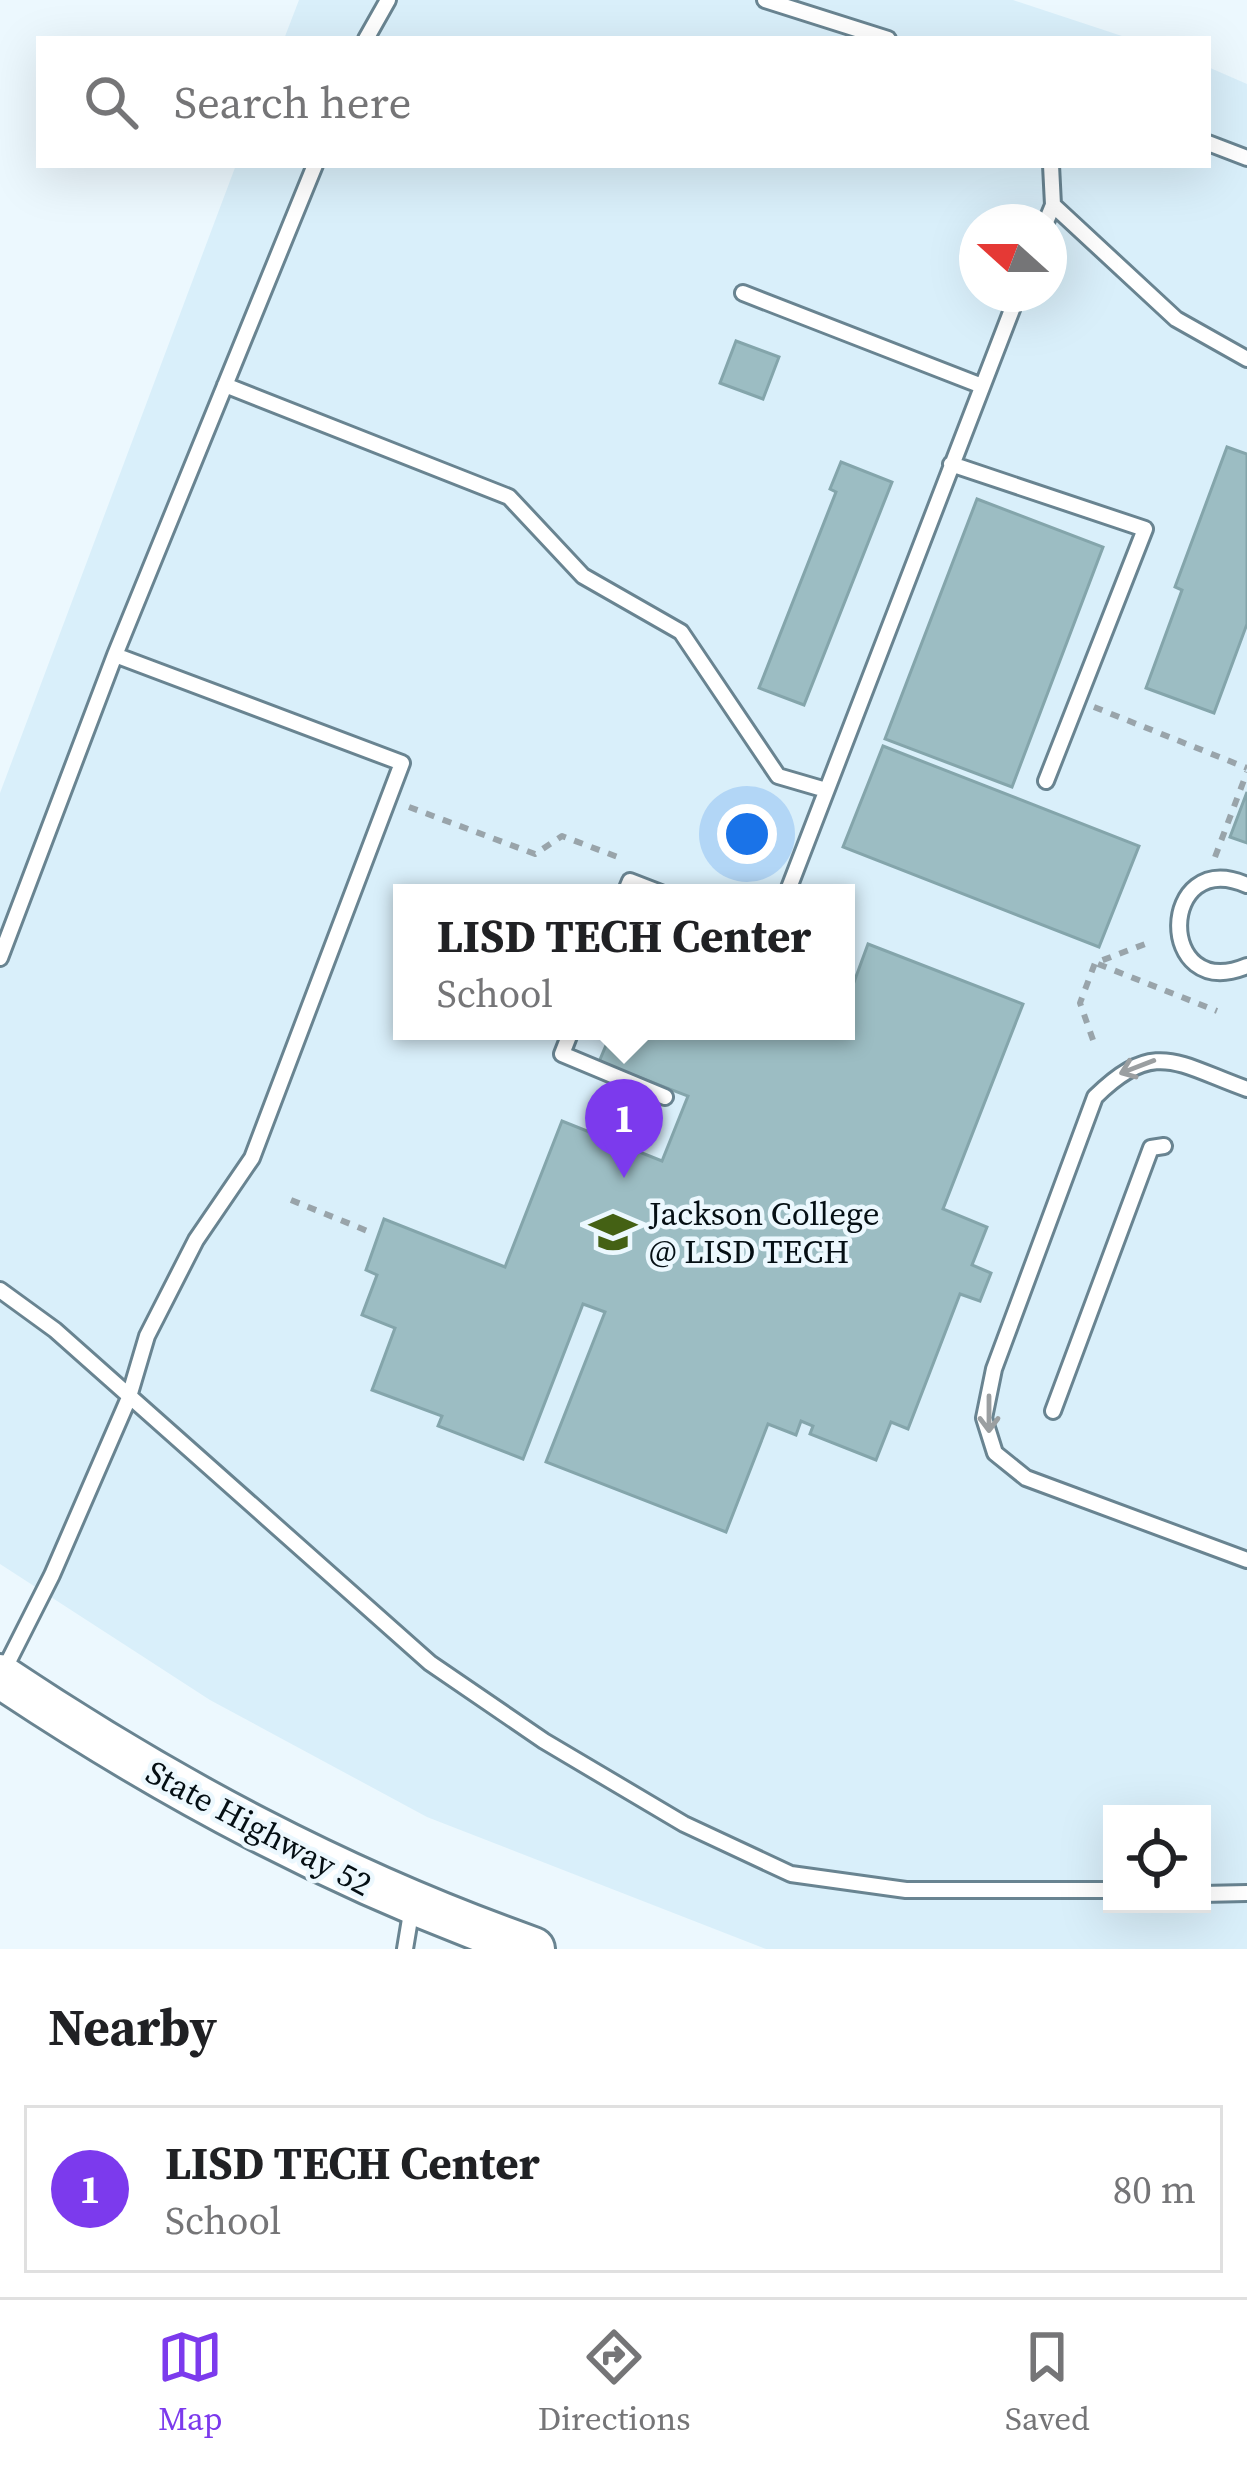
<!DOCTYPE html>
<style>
body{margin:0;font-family:"Source Serif 4",serif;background:#f6f6f6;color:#202124}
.controls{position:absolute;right:36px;bottom:36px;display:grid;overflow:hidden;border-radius:0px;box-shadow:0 12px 48px #0002}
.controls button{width:108px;height:108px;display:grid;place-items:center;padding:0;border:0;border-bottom:3px solid #e0e0e0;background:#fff;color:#202124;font:60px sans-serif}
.compass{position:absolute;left:959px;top:204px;width:108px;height:108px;border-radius:50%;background:#fff;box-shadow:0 12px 48px #0002;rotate:291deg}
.you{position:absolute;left:747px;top:834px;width:42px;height:42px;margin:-30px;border:9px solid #fff;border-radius:50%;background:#1a73e8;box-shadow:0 0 0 18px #1a73e833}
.badge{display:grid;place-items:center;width:78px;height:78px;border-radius:50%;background:#7c3aed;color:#fff;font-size:39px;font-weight:700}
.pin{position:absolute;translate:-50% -99px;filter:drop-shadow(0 3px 6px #0008)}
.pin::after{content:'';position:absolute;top:63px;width:42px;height:36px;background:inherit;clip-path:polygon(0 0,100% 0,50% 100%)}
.popup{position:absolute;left:393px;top:884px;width:462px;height:156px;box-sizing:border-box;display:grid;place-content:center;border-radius:0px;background:#fff;filter:drop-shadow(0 3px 9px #0005);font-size:39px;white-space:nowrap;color:#757577}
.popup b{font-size:45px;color:#202124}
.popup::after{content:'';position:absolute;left:50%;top:100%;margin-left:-24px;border:24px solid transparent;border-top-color:#fff}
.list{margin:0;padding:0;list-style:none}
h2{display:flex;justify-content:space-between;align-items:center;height:156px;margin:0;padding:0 48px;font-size:51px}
h2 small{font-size:39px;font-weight:400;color:#757577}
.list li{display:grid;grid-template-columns:78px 1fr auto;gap:36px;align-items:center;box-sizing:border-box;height:168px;margin:0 24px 24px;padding:0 24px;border:3px solid #e0e0e0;border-radius:0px}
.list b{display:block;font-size:45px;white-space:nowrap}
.list p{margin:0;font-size:39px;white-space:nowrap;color:#757577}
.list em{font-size:39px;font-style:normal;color:#757577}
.icon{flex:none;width:66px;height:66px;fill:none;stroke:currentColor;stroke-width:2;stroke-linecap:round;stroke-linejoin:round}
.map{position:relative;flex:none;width:1247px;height:1949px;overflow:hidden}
.search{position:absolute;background:#fff;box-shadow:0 12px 48px #0002;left:36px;right:36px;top:36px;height:132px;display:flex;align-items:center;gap:30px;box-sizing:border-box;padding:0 42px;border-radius:0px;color:#757577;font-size:45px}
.sheet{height:348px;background:#fff}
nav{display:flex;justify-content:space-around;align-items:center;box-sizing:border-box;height:168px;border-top:3px solid #e0e0e0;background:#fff;font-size:33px;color:#757577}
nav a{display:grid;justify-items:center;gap:6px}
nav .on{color:#7c3aed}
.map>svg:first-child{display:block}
</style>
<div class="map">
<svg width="1247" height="1949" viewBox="0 0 1247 1949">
<rect width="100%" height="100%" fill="#ecf8fe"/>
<path fill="#d9effa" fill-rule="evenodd" d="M299,0h714l118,39h-847z
M1208,67l39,17v1865h-481l-339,-132 -217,-117 -210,-136v-771l236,-628h972zM977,222h72v72h-72zM402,893h444v138h-444zM1112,1814h90v90h-90z"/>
<path fill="#9cbdc3" stroke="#84a5ab" stroke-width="3" d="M736,341l43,16 -16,42 -43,-16z
M1227,447l20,7v170l-33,89 -68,-25 36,-98 -7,-3z
M841,462l51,20 -88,223 -45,-17 77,-196 -6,-3z
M977,499l126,48 -91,240 -127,-48z
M883,746l256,100 -40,101 -256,-100z
M1247,792v51l-17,-6z
M868,944l155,60 -80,205 44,18 -15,38 19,8 -11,28 -20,-7 -52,135 -17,-7 -15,38 -66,-26 3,-8 -12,-5 -5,14 -28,-11 -42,108 -180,-70 59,-150 -22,-8 -60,155 -85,-33 4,-10 -70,-26 23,-62 -33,-13 15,-40 -11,-5 18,-51 121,48 57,-146 100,40 26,-65 -89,-34 13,-31h234v-27z"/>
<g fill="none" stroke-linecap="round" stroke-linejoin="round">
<defs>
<path id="lane" d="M765,0l123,39
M366,39l22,-39
M1208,143l39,15
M1051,165l2,40 123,114 71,40
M1046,222l7,-17
M743,293l239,93
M225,385l284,112 74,79 98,56 97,144 48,14
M951,464l194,65 -99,252
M1247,885c-89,-39 -92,119 0,81
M625,893l5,-12 31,12
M787,893l231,-599
M0,958l115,-303 200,-490
M571,1031l-9,23 103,43
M1247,1089c-70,-25 -92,-51 -152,8l-101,272 -10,49 11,35 31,25 221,82
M0,1290l55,40 375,333 114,78 140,83 107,50 115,16h206
M1053,1411l98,-263 13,-2
M3,1672l49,-97 76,-175 19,-64 49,-96 56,-82 150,-395 -287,-108
M1202,1894l45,-1
M405,1949l7,-42"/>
<path id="primary" d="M0,1676c169,113 341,205 533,273"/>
</defs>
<use href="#lane" stroke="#698491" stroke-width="20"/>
<use href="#primary" stroke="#698491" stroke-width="48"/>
<path stroke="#99a4aa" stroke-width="6" stroke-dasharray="9 9" stroke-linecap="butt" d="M1094,707l153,61
M409,807l126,47 27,-18 61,23
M1215,857l32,-85
M1098,964l119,47
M1093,1040l-13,-37 15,-40 58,-22
M291,1200l79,32"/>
<use href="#lane" stroke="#fff" stroke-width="14"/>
<use href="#primary" stroke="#fff" stroke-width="42"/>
</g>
<defs><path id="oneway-shaft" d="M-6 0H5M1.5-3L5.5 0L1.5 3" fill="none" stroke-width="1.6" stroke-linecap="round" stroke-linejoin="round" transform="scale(3)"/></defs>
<g stroke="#9b9fa1">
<use href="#oneway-shaft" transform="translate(1137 1067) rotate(159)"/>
<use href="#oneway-shaft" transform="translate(989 1414) rotate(90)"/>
</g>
<defs>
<symbol id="university-bare" viewBox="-9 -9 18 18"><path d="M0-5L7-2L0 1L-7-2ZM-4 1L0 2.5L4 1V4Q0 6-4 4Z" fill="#446114" stroke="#ecf8fe" stroke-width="2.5" paint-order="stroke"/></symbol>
</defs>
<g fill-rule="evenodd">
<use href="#university-bare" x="580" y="1199" width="66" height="66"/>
</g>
<g text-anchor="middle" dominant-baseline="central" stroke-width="9" stroke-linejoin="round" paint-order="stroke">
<g font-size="33" fill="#050f14" stroke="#ecf8fe" text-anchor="start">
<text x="649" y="1213">Jackson College<tspan x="649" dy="38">@ LISD TECH</tspan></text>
</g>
<g font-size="33" fill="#050f14" stroke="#ecf8fe">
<text transform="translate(259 1828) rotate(28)">State Highway 52</text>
</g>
</g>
</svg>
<div class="controls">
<button><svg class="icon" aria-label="locate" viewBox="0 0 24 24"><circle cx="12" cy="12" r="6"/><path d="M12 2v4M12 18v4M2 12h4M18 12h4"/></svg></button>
</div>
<svg class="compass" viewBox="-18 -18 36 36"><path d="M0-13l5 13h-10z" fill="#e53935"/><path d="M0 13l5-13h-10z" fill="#757577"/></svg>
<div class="you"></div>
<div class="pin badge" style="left:624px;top:1178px">1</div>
<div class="popup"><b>LISD TECH Center</b>School</div>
<div class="search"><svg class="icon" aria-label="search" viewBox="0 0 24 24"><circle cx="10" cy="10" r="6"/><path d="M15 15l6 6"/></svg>Search here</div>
</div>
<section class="sheet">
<h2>Nearby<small></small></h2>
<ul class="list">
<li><span class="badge">1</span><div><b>LISD TECH Center</b><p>School</p></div><em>80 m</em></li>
</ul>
</section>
<nav>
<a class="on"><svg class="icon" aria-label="map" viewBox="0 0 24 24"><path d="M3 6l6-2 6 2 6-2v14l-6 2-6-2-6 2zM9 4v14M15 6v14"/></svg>Map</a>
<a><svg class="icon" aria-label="directions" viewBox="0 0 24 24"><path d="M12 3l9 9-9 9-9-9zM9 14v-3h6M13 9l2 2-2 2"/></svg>Directions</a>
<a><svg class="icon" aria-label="saved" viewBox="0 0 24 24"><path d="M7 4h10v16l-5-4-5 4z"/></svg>Saved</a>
</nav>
